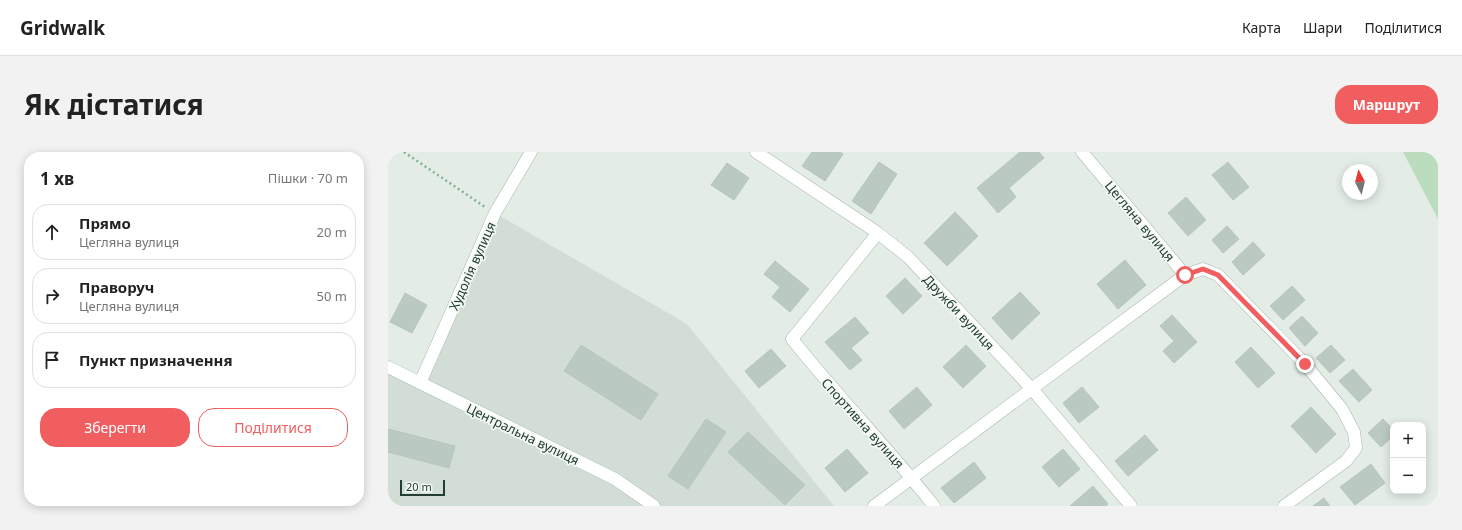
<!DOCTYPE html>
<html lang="uk">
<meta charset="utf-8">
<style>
body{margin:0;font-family:"Noto Sans",sans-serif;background:#f2f2f2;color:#222}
.controls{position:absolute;right:12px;bottom:12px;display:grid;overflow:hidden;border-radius:8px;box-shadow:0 2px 10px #0003}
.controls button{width:36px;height:36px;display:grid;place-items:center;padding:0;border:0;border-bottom:1px solid #e0e0e0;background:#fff;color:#222;font:20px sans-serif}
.compass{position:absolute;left:954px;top:12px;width:36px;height:36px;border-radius:50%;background:#fff;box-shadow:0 2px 10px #0003;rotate:353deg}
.scale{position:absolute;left:12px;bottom:10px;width:45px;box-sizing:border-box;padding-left:4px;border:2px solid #233e30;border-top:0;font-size:11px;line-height:14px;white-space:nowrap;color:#233e30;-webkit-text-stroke:3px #f4f9f5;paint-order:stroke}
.stop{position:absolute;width:12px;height:12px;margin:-9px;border:3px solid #f05e5f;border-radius:50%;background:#fff}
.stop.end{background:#f05e5f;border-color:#fff;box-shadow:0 1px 4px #0008}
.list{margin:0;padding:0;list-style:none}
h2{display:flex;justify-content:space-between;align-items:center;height:52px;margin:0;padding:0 16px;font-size:17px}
h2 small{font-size:13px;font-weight:400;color:#767676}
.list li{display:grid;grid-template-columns:26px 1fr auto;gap:12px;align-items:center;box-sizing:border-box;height:56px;margin:0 8px 8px;padding:0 8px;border:1px solid #e0e0e0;border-radius:16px}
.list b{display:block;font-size:15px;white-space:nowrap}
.list p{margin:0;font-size:13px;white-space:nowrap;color:#767676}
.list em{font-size:13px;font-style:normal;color:#767676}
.actions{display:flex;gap:8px;padding:12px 16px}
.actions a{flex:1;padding:9px 0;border:1px solid #f05e5f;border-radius:16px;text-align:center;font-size:14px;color:#f05e5f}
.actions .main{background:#f05e5f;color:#fff}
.icon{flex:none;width:22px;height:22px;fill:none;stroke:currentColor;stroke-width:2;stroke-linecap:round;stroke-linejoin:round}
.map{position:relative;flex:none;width:1050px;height:354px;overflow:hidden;border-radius:16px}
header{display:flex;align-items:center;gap:24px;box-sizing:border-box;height:56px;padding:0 20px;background:#fff;border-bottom:1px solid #e0e0e0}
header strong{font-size:19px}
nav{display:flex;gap:22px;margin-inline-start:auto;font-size:14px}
.intro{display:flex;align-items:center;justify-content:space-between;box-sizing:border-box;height:96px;padding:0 24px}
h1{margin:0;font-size:28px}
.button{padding:10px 18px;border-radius:16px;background:#f05e5f;color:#fff;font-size:14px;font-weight:700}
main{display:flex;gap:24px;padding:0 24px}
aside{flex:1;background:#fff;border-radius:16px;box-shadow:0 2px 10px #0003}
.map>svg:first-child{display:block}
</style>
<header>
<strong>Gridwalk</strong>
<nav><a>Карта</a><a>Шари</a><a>Поділитися</a></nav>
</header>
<div class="intro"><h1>Як дістатися</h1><a class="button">Маршрут</a></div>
<main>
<aside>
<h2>1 хв<small>Пішки · 70 m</small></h2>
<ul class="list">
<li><svg class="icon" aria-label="ahead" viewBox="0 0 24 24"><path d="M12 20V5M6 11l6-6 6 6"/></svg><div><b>Прямо</b><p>Цегляна вулиця</p></div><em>20 m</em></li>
<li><svg class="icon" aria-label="right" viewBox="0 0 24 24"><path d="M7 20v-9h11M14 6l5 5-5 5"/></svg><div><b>Праворуч</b><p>Цегляна вулиця</p></div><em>50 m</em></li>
<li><svg class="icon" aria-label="arrive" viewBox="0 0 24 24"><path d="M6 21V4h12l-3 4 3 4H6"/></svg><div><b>Пункт призначення</b></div></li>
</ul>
<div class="actions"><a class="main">Зберегти</a><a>Поділитися</a></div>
</aside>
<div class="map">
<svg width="1050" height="354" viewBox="0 0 1050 354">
<rect width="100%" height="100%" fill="#e3ede6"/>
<path fill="#d1ddd5" d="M107,61l192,111 147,182h-446v-139l32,16z"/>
<path fill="#bcddbd" d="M1015,0h35v67z"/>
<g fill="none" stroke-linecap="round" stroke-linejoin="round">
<path stroke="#8cd1ca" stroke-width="4.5" d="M1048,0l2,3"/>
</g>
<path fill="#bbcac1" stroke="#b6c6bb" d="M424,0h28l3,2 -18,27 -23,-15z
M632,0h19l5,6 -35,30 7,9 -18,16 -21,-25z
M491,10l18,12 -26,40 -19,-13z
M840,10l21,25 -16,13 -21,-25z
M339,11l22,15 -15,22 -23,-15z
M798,45l20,23 -18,16 -20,-23z
M567,60l23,24 -31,30 -23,-23z
M839,74l12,13 -16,14 -11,-13z
M865,90l12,13 -22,20 -11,-13z
M737,108l21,25 -28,24 -21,-25z
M387,109l34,28 -19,23 -18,-15 8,-10 -16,-13z
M517,126l17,18 -19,18 -17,-18z
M904,134l13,14 -22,20 -13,-14z
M632,140l20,21 -28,27 -20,-22z
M17,141l22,12 -15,28 -22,-11z
M784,163l25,27 -23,21 -11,-12 11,-10 -14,-15z
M914,164l16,17 -13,13 -16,-18z
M467,165l14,16 -18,15 11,12 -12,10 -25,-28z
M193,193l77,49 -17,26 -77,-49z
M578,193l20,21 -23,22 -20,-21z
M943,193l14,15 -15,13 -14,-15z
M863,195l24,26 -17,15 -23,-26z
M383,197l15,17 -27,22 -14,-17z
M965,217l19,21 -13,12 -20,-21z
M529,235l15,18 -28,24 -15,-18z
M694,235l17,20 -20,16 -16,-20z
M923,255l25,27 -20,19 -25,-27z
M318,267l20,13 -38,57 -20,-13z
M995,267l10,10v7l-12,11 -13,-14z
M0,277l67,17 -6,22 -61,-16z
M360,280l57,53 -20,20 -57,-53z
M757,283l13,15 -30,26 -13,-15z
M459,297l21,24 -23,19 -20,-24z
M675,297l17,20 -21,18 -17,-20z
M586,310l12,16 -32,25 -13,-15z
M983,312l14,19 -30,22 -15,-18z
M705,334l15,18 -2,2h-36z
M936,346l6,8h-17z"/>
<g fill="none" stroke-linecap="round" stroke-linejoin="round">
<defs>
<path id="minor" d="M368,0l122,81 30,24 124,132 99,117
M694,0l103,123
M490,81l-86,106c46,58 97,110 142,167
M0,215l227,112 39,27
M32,231l75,-170 36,-61
M486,354l311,-231 18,-6 15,6 87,89 37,45 12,23 2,16 -10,13 -62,45"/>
</defs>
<use href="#minor" stroke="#a6b5ac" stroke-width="13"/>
<path stroke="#84b097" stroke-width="2.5" stroke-dasharray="2 3" stroke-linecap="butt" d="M16,0l81,55"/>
<use href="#minor" stroke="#fff" stroke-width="12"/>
</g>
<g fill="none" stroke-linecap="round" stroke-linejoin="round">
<path stroke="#f05e5f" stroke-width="5" d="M797,123l18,-6 15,6 87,89"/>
</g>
<g text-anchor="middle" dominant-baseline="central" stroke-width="3.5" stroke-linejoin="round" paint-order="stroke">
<g font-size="13" fill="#233e30" stroke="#f4f9f5">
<text transform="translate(752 69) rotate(50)">Цегляна вулиця</text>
<text transform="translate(84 114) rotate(-66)">Худолія вулиця</text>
<text transform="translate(571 160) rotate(47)">Дружби вулиця</text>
<text transform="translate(475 271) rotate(48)">Спортивна вулиця</text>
<text transform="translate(135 282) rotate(26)">Центральна вулиця</text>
</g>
</g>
</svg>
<div class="controls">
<button>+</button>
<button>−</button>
</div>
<svg class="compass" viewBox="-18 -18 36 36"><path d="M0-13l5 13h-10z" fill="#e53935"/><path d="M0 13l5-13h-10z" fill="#767676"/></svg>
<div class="scale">20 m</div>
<div class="stop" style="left:797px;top:123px"></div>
<div class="stop end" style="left:917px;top:212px"></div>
</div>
</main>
